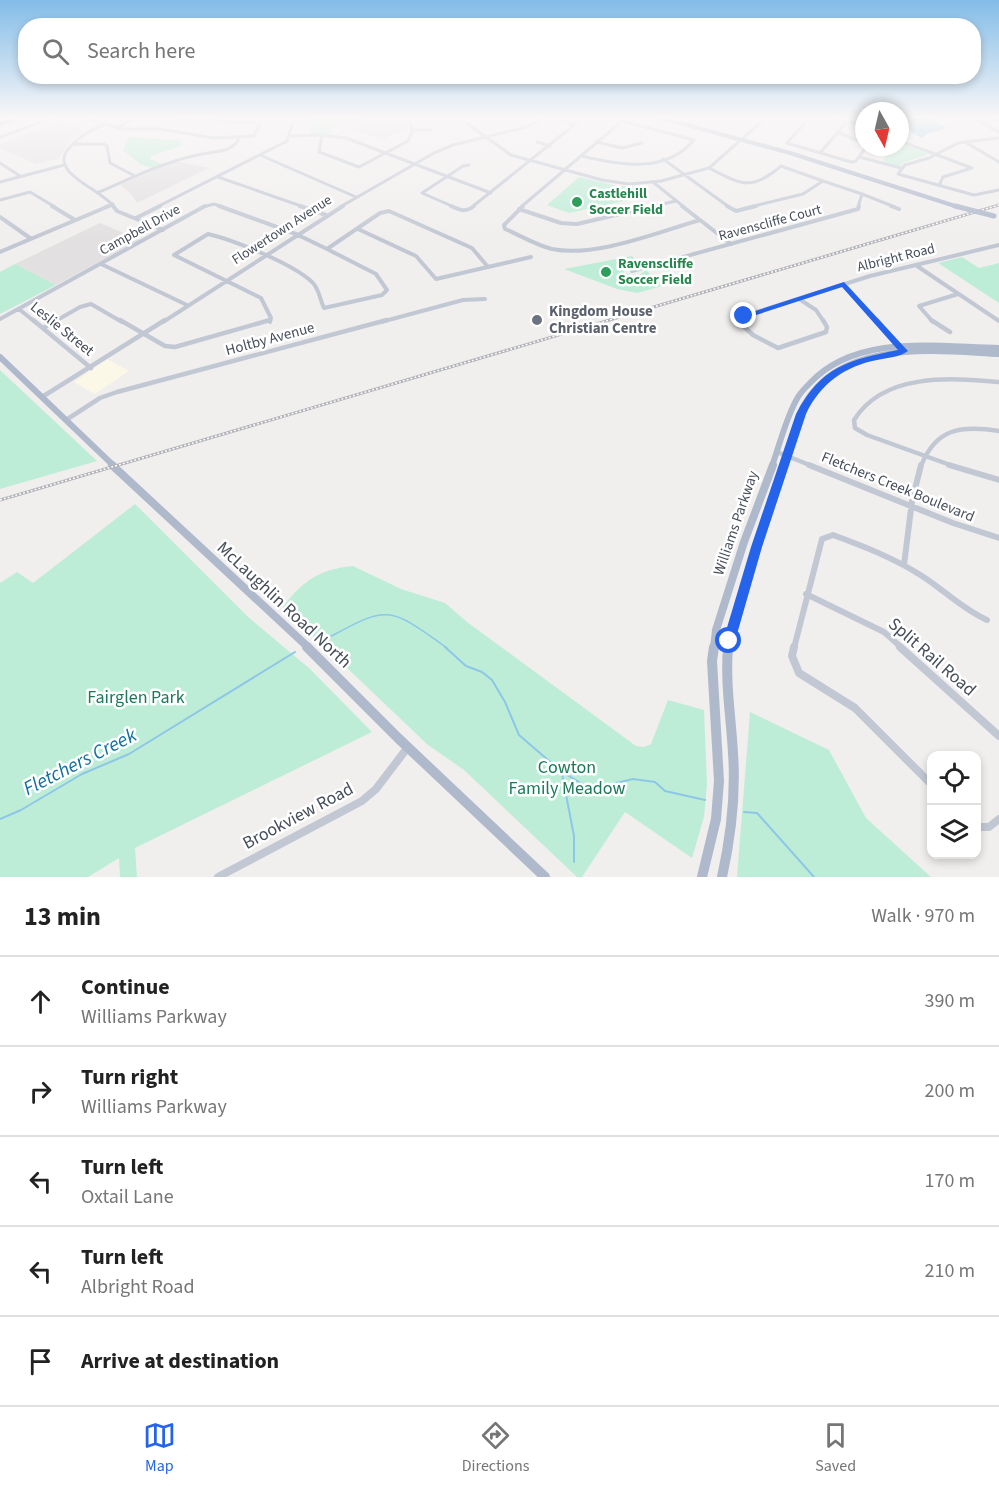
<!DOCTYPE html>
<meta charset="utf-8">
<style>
body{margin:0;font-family:"Source Sans 3",sans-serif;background:#f6f6f6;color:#222}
.controls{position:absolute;right:18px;bottom:18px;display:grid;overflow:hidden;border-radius:12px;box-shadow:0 3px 9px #0003}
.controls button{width:54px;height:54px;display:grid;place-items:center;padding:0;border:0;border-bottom:2px solid #e0e0e0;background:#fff;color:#222;font:30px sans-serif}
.compass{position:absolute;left:855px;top:102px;width:54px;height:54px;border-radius:50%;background:#fff;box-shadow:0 3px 9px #0003;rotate:172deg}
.stop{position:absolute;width:18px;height:18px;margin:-14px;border:4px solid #2563eb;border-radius:50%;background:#fff}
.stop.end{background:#2563eb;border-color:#fff;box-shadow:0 2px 6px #0008}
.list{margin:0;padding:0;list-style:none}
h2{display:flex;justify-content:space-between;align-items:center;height:78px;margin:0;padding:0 24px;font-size:26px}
h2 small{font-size:20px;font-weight:400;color:#767676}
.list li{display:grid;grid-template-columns:39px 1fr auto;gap:18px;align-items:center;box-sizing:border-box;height:90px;padding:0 24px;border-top:2px solid #e0e0e0}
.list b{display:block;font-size:22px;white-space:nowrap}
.list p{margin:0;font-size:20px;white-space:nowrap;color:#767676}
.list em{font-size:20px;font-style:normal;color:#767676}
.icon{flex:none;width:33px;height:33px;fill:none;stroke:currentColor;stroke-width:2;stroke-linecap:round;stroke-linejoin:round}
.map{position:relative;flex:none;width:999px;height:877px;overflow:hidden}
.search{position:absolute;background:#fff;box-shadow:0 3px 9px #0003;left:18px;right:18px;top:18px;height:66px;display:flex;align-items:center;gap:15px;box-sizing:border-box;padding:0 21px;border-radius:24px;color:#767676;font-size:22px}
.sheet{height:528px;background:#fff}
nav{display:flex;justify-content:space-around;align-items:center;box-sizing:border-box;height:84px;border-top:2px solid #e0e0e0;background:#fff;font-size:16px;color:#767676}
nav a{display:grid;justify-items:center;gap:3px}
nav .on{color:#2563eb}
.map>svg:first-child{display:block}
</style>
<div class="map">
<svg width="999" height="877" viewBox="0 0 999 877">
<rect width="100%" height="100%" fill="#f1eeee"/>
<path fill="#fbf8e8" d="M107,359l22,12 -34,23 -21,-12z"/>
<path fill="#e2e0e0" d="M350,116h62l-5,6 1,10 -12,1 -13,7 -35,-12 -13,-1z
M62,121l23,9 -13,9 -14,20 -22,5 -36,-16v-4z
M175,161l34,7 -72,35 -6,-9 -11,-9z
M100,223l40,17 -84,45 -41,-21z"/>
<path fill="#beedd7" d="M313,116h37l12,2 -10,6 -9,-3 -8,6 -5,7h-20z
M129,137l52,4v5l-30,10 -1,3 12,5 -10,4 -12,-4 -17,-14z
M900,143l29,11 -24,8 -6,5 -16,-4 5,-16h12z
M579,177l34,8 22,2 12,9 -78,17 -22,-8z
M632,256l10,10h-14l-5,3 1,4 14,3 8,-6 16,16 -25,7 -20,-4 -53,-20z
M962,257l17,11 20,-5v40l-61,-40z
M15,264l41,21 -56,29v-42z
M0,370l97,91 -97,28z
M135,504l112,112 63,53 62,63 -237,116 2,29h-17l-1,-19 -31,19h-88v-294l17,-11 16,11z
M353,566l48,23 44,14 22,19 169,124 8,1 7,-3 17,-44 36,10 3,74 -3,33 -12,41 -67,-46 -43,65h-5l-113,-107 -36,-25 -145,-138c19,-26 37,-38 70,-41z
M750,712l79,38 37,68 65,59h-194z"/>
<path fill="#8dc7e8" d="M906,116h23l6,6 12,6 -20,6 -5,4 -11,-6 1,-2 -12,-2z"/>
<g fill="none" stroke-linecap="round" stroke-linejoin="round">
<path stroke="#8dc7e8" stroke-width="1.5" d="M320,642c67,-35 64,-40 127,6"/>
<path stroke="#8dc7e8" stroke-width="2" d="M445,647l21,19 16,6 10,8 13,22 14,33 43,37 29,17 42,-10 22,3 10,9 40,9
M562,774l12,62v26
M744,812l13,1 57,64
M0,819l21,-9 61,-36 47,-20 166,-102"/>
<path stroke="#c2c8d3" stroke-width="3" d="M78,116l45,13h37l54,9 40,-2 9,-20
M151,116l82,6h28
M457,116l54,39 91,25 27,4 32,-3 48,-13 59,-52
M680,116h11
M811,116l-24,27 64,19 5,-1 10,-14
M823,116l41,10
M969,116l30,16
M980,122l19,-2
M574,124l18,-8
M104,125c-16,6 -24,11 -35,23 -22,25 33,41 45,59
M118,128l19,-12
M412,130h19
M837,132l27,11
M322,135l-3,17 40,15 49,-26 4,-9 -2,-12 4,-4
M290,136l32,-1 24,3 145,55
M0,137l58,-21
M999,138l-41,5 -29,15 -24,7 -7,9 76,21 25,-5
M900,141l72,27 -29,9 -4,9
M537,142l13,4
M596,142l26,6 20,-5
M965,142l34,20
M74,144h30l3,2 3,17 25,13
M820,153l32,-37
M260,155l96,42
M859,157l42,11
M663,159l66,48
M0,163l20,13
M709,168c32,16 42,24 72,-2l42,15 -20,13 -53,13
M218,177l86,30
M823,181l39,13 -4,13
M0,182l64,-17
M653,182l31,25
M99,192c36,-15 70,-33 109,-39 12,-2 25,-2 31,-15
M862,194l33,13
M0,200l30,-8 25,15
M105,207l8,-3
M157,207l130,-66 8,-25
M203,207l11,-3 9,3
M340,207l94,-54 19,-8 73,-18 23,-11
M454,207l-32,-14 41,-27 6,-1
M472,207l102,-82 -24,-9
M521,207l101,-86 72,19c-28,34 -75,25 -112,16
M649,207l27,-6"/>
<path stroke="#c2c8d3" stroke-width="4" d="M52,206l23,14
M113,206l4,5 46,19
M219,206l77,28 31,15 49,25 11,16 -5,5 -58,13c-4,-8 -5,-20 -12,-26 -19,-18 -78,-42 -104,-48l-34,21 87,43 10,20 -1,4
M300,206l26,9
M451,206c9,4 14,7 23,0
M523,206l-19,19 1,4c15,6 30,16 47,20 43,9 106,-17 148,-29l-18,-14
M727,206l9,5 20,-5
M891,206l8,3
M519,209l42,14 16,1 78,-18
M0,217l30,21
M136,218l24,-12
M700,220l31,24
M358,229l58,27 20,23 95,-22
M327,249l53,-36 9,-2 83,37 16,19
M0,252l109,-46
M101,264l86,41
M917,266l82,55
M632,271l226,-62 1,-3
M844,284l34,38
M799,299l17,11 8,12
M19,309l16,13
M0,319l205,-113
M54,322l26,-15 11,-3 31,18
M163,322l180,-116
M381,322l82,-22 22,-1
M739,322l5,-6 126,-40 129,-31
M933,322l-14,-16 39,-12"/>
<path stroke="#c2c8d3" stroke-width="4.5" d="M33,320l58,48
M120,320l45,26 10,1 95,-27
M740,320l-1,2 14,13 25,13 48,-16 1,-5 -4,-7
M877,320l27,31
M931,320l19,12
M43,328l14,-8
M42,397l123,-77
M66,420l34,-22 17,-6 270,-72
M777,452l35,14
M921,466c15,-38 40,-41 78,-35
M953,466l-86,-31 -12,-7 -1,-8c30,-48 97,-42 145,-38"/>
<path stroke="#c2c8d3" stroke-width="6" d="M809,465l144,58 46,15
M949,465l50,15
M904,565l8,-64 9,-36
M806,594l78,38 18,16
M794,648l28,-109 11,-4c30,11 61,23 89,41 22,14 40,33 65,44"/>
<path stroke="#c2c8d3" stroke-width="8" d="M794,647l-2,9 7,17 56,35 77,77
M900,647l99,89
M976,827h13l10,-8
M218,877l144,-76 14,-12 32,-42"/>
<path stroke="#afb9cc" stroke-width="4" d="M654,116l136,37 165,53
M0,124l24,-8"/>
<path stroke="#afb9cc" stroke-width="6" d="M0,357l114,109
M772,466c8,-22 14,-49 26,-69 3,-5 8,-10 12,-14 47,-50 127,-36 189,-35
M783,466c7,-19 11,-43 21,-61 37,-67 132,-54 195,-51"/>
<path stroke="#afb9cc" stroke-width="8" d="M112,465l197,183
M714,648l2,-18 28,-88 29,-77
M728,648l28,-101 28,-82"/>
<path stroke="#afb9cc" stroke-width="10" d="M307,647l91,91 147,139
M702,877l14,-58 3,-38 -7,-120 2,-14
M722,877c9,-41 14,-82 11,-124 -2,-36 -8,-70 -5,-106"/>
<defs>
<path id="rail" d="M0,500l999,-295"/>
</defs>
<use href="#rail" stroke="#b1b2b8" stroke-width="3"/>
<use href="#rail" stroke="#fff" stroke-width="1.5" stroke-dasharray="2" stroke-linecap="butt"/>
<path stroke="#afb9cc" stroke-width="4" d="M955,206l5,1"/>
<path stroke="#afb9cc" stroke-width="5" d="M955,206l39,10"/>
</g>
<linearGradient id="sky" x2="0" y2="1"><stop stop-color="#83bce8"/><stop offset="0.49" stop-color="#f9f7f7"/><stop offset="1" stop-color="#f9f7f7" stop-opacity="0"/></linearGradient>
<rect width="999" height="239" fill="url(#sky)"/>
<path fill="#2563eb" d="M844,282l64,69c-8,6 -21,7 -31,9 -32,6 -57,24 -71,54l-44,133 -27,94 -2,4 -4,2 -5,-2 -1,-4 28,-94 45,-133c25,-48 53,-54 102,-64l-56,-63 -95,31 -7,-2z"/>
<g fill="#2e9e5b" stroke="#fff" stroke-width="2">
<circle cx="577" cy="202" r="6"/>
<circle cx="606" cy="272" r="6"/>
</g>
<circle fill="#6b7280" stroke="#fff" stroke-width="2" cx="537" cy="320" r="6"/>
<g text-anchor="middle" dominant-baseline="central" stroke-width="5" stroke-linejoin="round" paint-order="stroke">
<g font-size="14" font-weight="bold" fill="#27864d" stroke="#fff" text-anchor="start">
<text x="589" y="194">Castlehill<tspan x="589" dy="16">Soccer Field</tspan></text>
<text x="618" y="264">Ravenscliffe<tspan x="618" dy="16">Soccer Field</tspan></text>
</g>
<g font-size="14" fill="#474e5b" stroke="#fff">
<text transform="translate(770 223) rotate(-15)">Ravenscliffe Court</text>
<text transform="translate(140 230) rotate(-29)">Campbell Drive</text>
<text transform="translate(282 230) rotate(-33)">Flowertown Avenue</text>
<text transform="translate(896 258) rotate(-14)">Albright Road</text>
</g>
<g font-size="15" font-weight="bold" fill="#5b616d" stroke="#fff" text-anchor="start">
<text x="549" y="311">Kingdom House<tspan x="549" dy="17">Christian Centre</tspan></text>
</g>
<g font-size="15" fill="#474e5b" stroke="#fff">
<text transform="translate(62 329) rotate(39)">Leslie Street</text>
<text transform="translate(270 339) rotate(-15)">Holtby Avenue</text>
<text transform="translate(898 487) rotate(22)">Fletchers Creek Boulevard</text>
<text transform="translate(736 523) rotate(-71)">Williams Parkway</text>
</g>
<g font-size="18" fill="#474e5b" stroke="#fff">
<text transform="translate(284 605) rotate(43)">McLaughlin Road North</text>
<text transform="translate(932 657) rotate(41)">Split Rail Road</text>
<text transform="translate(298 816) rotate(-28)">Brookview Road</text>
</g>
<g font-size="18" fill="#1b7958" stroke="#fff">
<text x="136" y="697">Fairglen Park</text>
<text x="567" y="767">Cowton<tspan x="567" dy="21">Family Meadow</tspan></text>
</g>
<g font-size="20" font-style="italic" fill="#126fa2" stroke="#fff">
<text transform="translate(80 762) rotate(-27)">Fletchers Creek</text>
</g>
</g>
</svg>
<div class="controls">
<button><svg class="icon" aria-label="locate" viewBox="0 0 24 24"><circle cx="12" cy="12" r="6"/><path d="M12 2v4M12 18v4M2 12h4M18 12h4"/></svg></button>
<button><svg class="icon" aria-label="layers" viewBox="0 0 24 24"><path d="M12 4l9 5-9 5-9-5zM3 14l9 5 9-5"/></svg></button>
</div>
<svg class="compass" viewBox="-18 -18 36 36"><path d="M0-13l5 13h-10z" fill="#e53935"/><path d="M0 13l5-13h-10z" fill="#767676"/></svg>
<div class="stop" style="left:729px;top:641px"></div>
<div class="stop end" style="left:744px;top:316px"></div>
<div class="search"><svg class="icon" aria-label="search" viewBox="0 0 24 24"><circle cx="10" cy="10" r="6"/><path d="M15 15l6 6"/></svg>Search here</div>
</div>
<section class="sheet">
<h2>13 min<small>Walk · 970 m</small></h2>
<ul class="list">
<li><svg class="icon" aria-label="ahead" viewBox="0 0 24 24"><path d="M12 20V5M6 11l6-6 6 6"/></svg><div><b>Continue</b><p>Williams Parkway</p></div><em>390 m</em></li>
<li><svg class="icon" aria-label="right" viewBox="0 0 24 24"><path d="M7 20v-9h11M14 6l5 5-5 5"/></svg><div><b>Turn right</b><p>Williams Parkway</p></div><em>200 m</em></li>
<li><svg class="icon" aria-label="left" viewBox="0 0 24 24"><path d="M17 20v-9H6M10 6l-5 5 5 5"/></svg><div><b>Turn left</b><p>Oxtail Lane</p></div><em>170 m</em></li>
<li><svg class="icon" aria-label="left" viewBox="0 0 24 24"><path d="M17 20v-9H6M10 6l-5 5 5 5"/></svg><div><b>Turn left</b><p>Albright Road</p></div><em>210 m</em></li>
<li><svg class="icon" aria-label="arrive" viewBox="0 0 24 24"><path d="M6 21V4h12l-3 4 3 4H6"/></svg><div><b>Arrive at destination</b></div></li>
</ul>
</section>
<nav>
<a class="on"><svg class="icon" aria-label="map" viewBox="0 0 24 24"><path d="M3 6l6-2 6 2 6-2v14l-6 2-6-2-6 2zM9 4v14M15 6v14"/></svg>Map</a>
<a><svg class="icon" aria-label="directions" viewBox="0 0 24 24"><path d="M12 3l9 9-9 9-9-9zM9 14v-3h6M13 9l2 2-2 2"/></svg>Directions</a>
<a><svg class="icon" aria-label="saved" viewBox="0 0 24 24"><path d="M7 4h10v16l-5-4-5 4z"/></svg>Saved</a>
</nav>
